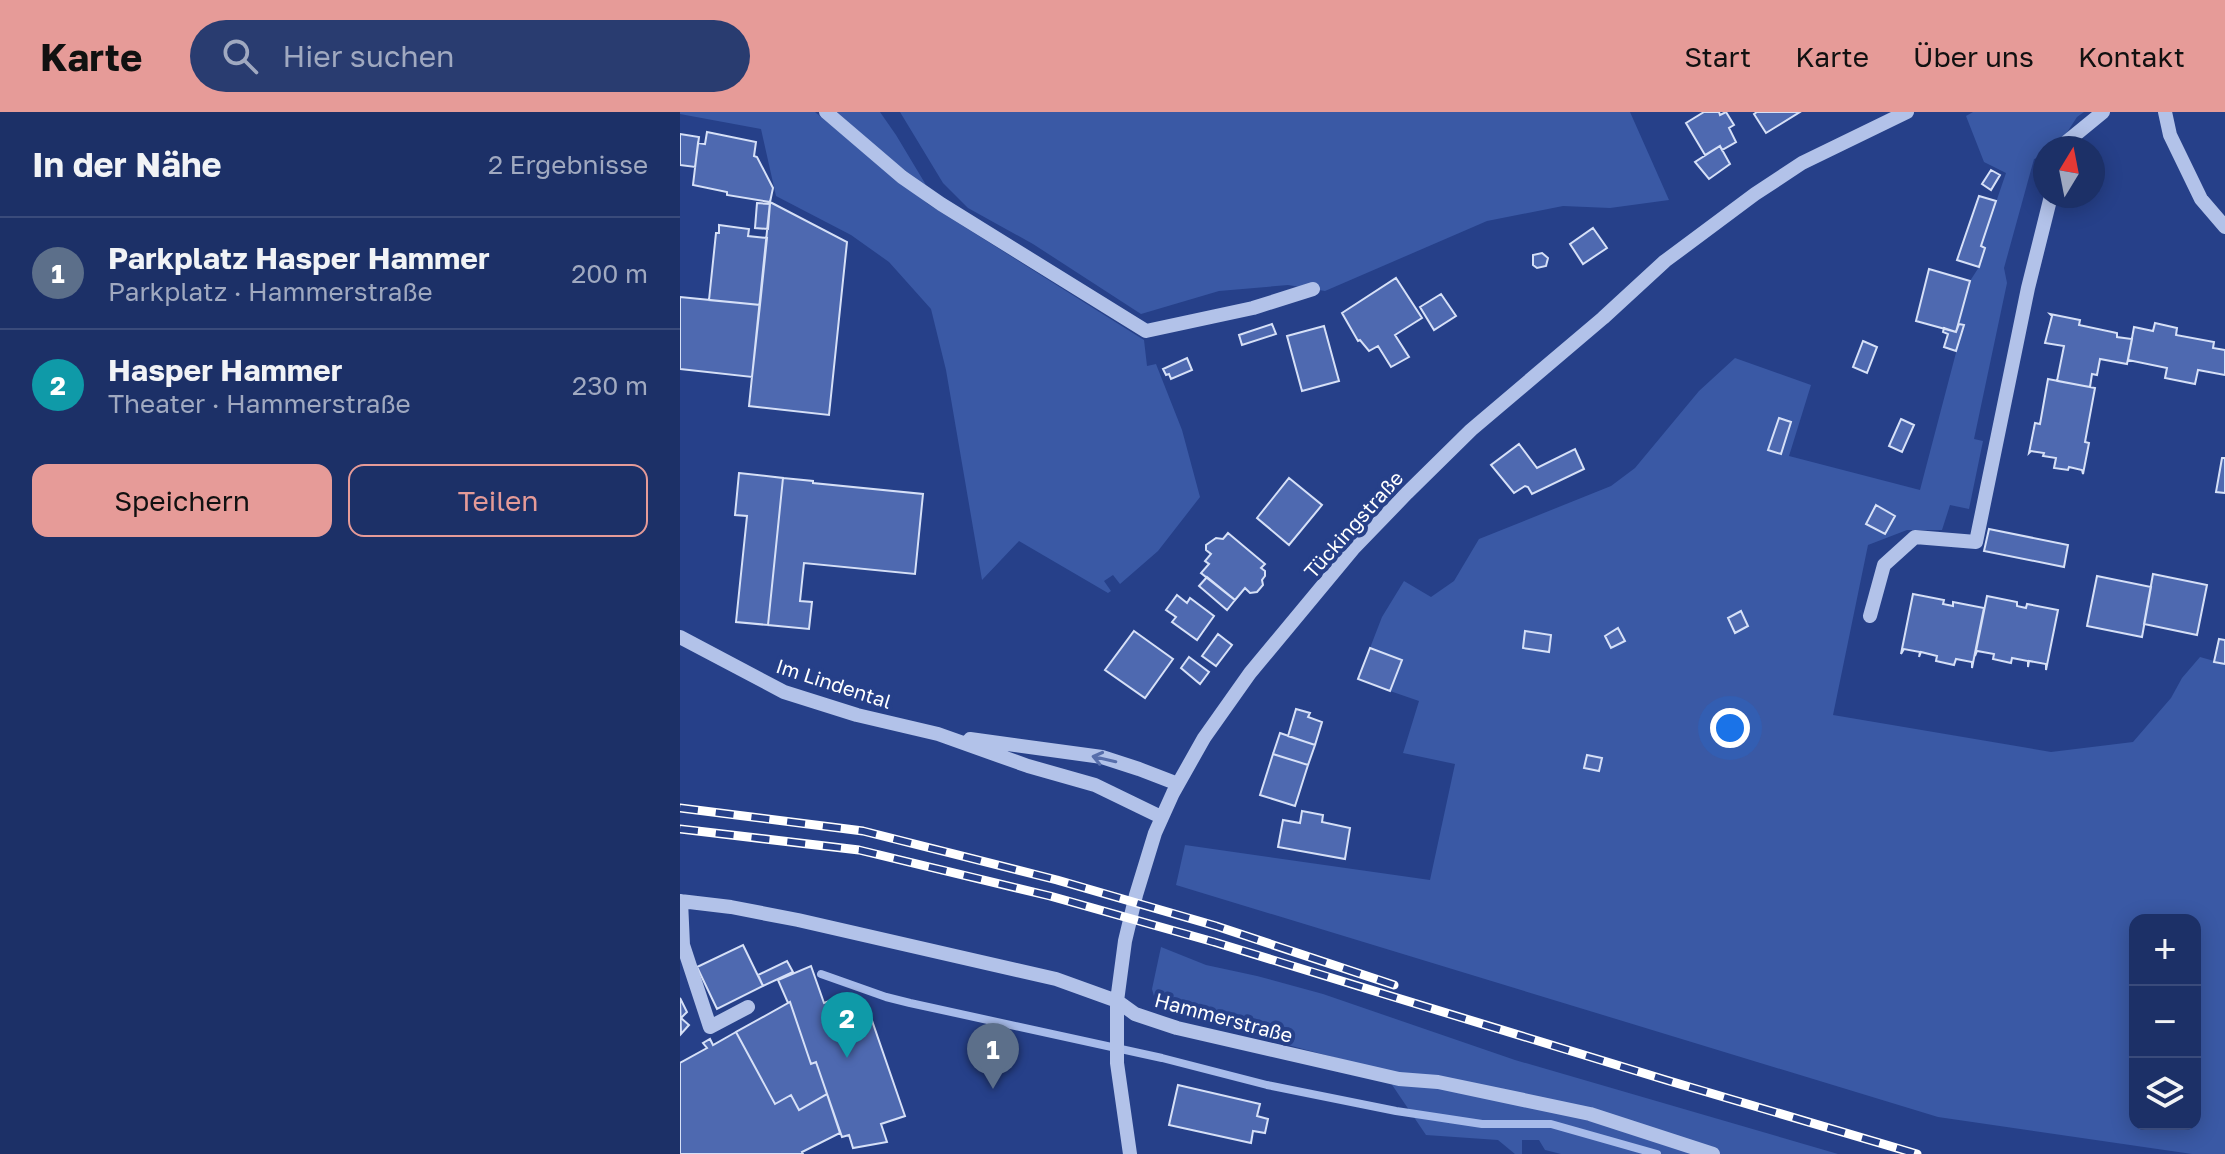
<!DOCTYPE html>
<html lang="de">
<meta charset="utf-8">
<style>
body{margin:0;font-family:"Golos Text",sans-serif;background:#293c70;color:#f1f3f6}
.controls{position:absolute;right:24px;bottom:24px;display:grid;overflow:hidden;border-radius:16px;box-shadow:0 4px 20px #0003}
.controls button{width:72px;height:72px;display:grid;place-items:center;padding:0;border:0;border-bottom:2px solid #3a4b7b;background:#1c3067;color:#f1f3f6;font:40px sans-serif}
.compass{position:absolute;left:1353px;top:24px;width:72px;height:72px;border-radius:50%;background:#1c3067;box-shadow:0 4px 20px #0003;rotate:10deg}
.you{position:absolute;left:1050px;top:616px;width:28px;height:28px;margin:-20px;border:6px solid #fff;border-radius:50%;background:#1a73e8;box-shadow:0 0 0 12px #1a73e833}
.badge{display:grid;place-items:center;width:52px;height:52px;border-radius:50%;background:#e69b98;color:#fff;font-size:26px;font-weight:700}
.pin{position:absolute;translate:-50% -66px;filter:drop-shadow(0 2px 4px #0008)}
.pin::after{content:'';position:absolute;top:42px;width:28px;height:24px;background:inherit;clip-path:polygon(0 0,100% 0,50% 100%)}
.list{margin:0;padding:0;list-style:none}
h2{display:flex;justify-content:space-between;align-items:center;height:104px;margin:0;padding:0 32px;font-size:34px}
h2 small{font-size:26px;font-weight:400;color:#a0a9c0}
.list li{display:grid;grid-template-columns:52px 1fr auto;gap:24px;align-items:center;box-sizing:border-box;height:112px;padding:0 32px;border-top:2px solid #3a4b7b}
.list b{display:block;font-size:30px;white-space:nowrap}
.list p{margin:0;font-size:26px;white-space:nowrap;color:#a0a9c0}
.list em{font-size:26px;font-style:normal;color:#a0a9c0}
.actions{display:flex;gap:16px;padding:24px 32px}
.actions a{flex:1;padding:18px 0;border:2px solid #e69b98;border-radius:16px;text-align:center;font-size:28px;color:#e69b98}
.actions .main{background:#e69b98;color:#111}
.icon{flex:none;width:44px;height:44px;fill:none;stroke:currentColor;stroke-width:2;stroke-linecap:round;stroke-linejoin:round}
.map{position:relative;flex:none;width:1545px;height:1042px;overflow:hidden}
header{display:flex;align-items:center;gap:48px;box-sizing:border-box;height:112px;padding:0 40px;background:#e69b98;color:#111}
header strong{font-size:38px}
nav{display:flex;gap:44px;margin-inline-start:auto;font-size:28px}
.search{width:560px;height:72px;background:#293c70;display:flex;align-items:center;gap:20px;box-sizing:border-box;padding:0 28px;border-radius:44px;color:#a0a9c0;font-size:30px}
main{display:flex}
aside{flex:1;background:#1c3067}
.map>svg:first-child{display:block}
</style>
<header>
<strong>Karte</strong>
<div class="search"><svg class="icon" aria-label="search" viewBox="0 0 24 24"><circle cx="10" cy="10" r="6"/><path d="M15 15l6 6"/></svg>Hier suchen</div>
<nav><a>Start</a><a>Karte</a><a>Über uns</a><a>Kontakt</a></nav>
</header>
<main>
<aside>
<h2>In der Nähe<small>2 Ergebnisse</small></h2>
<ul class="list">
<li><span class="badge" style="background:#5c6f8a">1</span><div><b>Parkplatz Hasper Hammer</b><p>Parkplatz · Hammerstraße</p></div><em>200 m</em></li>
<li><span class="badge" style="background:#0f9aa8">2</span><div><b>Hasper Hammer</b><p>Theater · Hammerstraße</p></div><em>230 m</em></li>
</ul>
<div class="actions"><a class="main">Speichern</a><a>Teilen</a></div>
</aside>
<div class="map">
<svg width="1545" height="1042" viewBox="0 0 1545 1042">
<rect width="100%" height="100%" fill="#264089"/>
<path fill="#3a59a5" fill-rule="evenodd" d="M0,0h135l113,92 216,136 3,26 9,-2 26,66 18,67 -42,54 -38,33 -7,-9 -9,6 7,10 -3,2 -89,-52 -37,39 -36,-210 -15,-61 -42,-47 -38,-27 -75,-39 -15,-67 -81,-15z
M157,0h43l16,23 30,50 -32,-22z
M220,0h730l39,88 -59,8 -47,-2 -76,15 -162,70 -37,-6 -69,6 -78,23 -108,-70 -65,-36 -25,-25z
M1293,0h111l-7,5 -20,31h-12v8l-11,3 -30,109 3,15 -33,156 9,2 -14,68 -19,-4 -8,25h-35l-39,15 -35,170 218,37 82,-10 38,-44 11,-20 18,-21 25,7v490h-33l-254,-37 -762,-232 9,-40 245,35 25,-116 -52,-11 16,-52 -29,-10 12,-31 -32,-12 12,-31 22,-36 27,16 23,-16 25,-42 132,-53 24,-18 64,-77 36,-33 76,27 -22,71 131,34 43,-164 -4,-2 11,-43 9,-14 6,-19 -4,-2 25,-73 -22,-11 -18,-46zM1455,808h60v204h-60z
M481,835l45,18 51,11 66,18 192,66 323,94h-277l-16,-4 -6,-10h-17v14h-7l-17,-14 -72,-5 -44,-65 -211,-56 -16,-14 -3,-11z"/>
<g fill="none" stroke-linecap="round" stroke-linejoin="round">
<path stroke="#a7bbea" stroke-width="8" d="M141,862l65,23 24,6 252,55 105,27 129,26 86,13h69l106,30"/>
</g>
<path fill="#4e69b0" stroke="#d6e0f7" stroke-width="2" d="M1024,0h15l1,3 6,-3 8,13 -5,3 7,14 -14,8 -2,-4 -15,9 -19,-32z
M1077,0h43l-34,21 -12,-19z
M27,20l49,10 -2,14 3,1 16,31 -3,14 -43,-7v-3l-34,-7 5,-42 7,1z
M0,22l19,3 -4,30 -15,-2z
M1040,34l10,18 -21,15 -14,-17z
M1311,58l9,5 -9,15 -9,-6z
M1299,84l17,5 -15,45 4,2 -6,19 -22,-7z
M90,90l77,40 -18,173 -80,-9z
M77,91l13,1 -2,25 -13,-1z
M39,113l30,4 -1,7 19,2 -7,67 -51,-5 7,-67h3z
M913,116l14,20 -24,16 -13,-20z
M862,141l6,5 -2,8 -9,2 -4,-3v-10z
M1249,157l41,12 -14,51 -40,-11z
M716,166l26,40 -27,17 14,22 -18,10 -13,-21 -9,5 -9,-11 -2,1 -16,-28z
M761,182l15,22 -22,14 -14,-23z
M0,185l80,8 -8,72 -72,-8z
M1370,202l30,6 -1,5 38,8v4l15,2 -5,25 -27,-5 -3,16 -5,-1 -2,13 -33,-6 7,-35 -19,-3 7,-27z
M1475,211l22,5 -1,7 38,7 -1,6 12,2v25l-27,-5 -3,14 -30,-6 2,-10 -39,-8 6,-33 19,4z
M592,212l4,10 -34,11 -3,-10z
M1279,212l5,1 -8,26 -12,-4 4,-13 -5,-2 1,-4 12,4z
M644,214l15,55 -37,10 -15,-55z
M1183,229l14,6 -10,26 -14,-6z
M507,246l5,12 -21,9 -2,-5 -3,1 -3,-6z
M1368,267l47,9 -10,54 4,1 -6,31 -1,-4 -13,-3 -1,3 -14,-2 2,-10 -13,-2 1,-3 -13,-2 -2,2 6,-30 5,1z
M1099,306l12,4 -10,32 -13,-4z
M1221,307l13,6 -12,27 -13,-6z
M839,332l18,24 38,-19 9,20 -52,25 -4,-7 -3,-1 -11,7 -23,-28z
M1542,346h3v35l-9,-1z
M59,361l44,5 -15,147 -32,-3 11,-106 -12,-1z
M103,366l30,3v2l110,11 -8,80 -111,-11 -4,38 12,1 -3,27 -41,-4z
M609,366l33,27 -33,40 -32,-27z
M1196,393l19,11 -10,18 -19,-10z
M1309,417l79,16 -4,22 -80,-16z
M548,421l37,31 -4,4 4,3v5l-3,4 1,5 -6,7 -7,1 -5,-5 -10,12 -34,-27 8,-9 -4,-3 6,-7 -5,-4v-5l10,-7 7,1z
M1473,462l54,11 -10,50 -53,-11z
M1417,464l54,11 -9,50 -55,-11z
M527,465l28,23 -8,10 -28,-24z
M1233,482l31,6 -1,4 10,2v-4l31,6 -12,60v-6l-16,-3 -2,6 -18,-4 1,-5 -16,-4 -2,5 1,-5 -16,-3 -3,5z
M497,483l10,8 3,-5 24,18 -17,24 -25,-18 4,-5 -10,-7z
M1307,484l30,6v4l9,2 1,-4 31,6 -12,60v-6l-17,-3 -1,6v-6l-16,-3 -1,5 -18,-4 1,-5 -17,-3 -2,5z
M1061,499l7,15 -13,7 -7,-15z
M938,516l7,13 -14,7 -6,-12z
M454,519l39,28 -28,39 -40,-28z
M845,519l26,4 -2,17 -26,-4z
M538,522l14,11 -16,21 -14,-10z
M1539,527l6,1v24l-11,-2z
M690,536l32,12 -12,31 -32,-12z
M509,545l20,15 -9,12 -19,-16z
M616,597l14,4 -2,4 14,5 -7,23 -27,-9z
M600,621l35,12 -7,20 -35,-11z
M593,642l35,11 -13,41 -35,-11z
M907,643l15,3 -3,13 -15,-3z
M622,699l21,4 -1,7 28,6 -5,31 -67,-12 5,-27 17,3z
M63,833l20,41 -46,23 -20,-42z
M107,849l6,11 -30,14 -5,-11z
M131,854l13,37 16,-6 7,19 21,-7 37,107 -24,8 6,18 -34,6 -4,-13 -7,2 -26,-75 -5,2 -21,-62 -2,1 -10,-23z
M0,886l7,14 -6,6 8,7 -8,9z
M110,890l21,62 5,-2 11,32 -28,16 -8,-15 -16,9 -39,-72z
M56,920l39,72 16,-9 8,15 28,-16 13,39 -38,19 1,2h-123v-91l27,-15 -4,-5 7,-4 3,6z
M498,973l82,19 -3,12 11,3 -3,14 -12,-2 -2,12 -82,-18z"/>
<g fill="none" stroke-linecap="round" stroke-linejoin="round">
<path stroke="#b2c2e9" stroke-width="14" d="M146,0l76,65 39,27 205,127 107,-23 60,-19
M1485,0l5,23 31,64 24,28
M1383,36l1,-4 39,-32
M1190,504l14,-51 31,-28 61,5 52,-254 23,-92
M0,525l104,55 73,23 81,19 90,32 67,19 66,32
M290,627l132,18 37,12 39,15
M0,789l51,6 67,13 258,59 61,22 18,13 42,14 222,51 39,3 152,32 123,40
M1,789l2,44 27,82 38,-20
M450,1042l-13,-91v-62l8,-60 11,-46 19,-62 18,-40 31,-55 46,-65 103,-124 54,-56 64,-63 132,-112 62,-57 90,-67 47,-31 105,-51"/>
<defs>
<path id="rail" d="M0,696l183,23 194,49 159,46 178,59
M0,717l179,21 191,46 164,46 452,138 251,74"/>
</defs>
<use href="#rail" stroke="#fff" stroke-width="9"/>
<use href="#rail" stroke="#264089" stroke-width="6" stroke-dasharray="18" stroke-linecap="butt"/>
</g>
<defs><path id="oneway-shaft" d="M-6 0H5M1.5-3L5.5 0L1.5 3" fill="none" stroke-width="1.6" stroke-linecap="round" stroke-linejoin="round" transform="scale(2)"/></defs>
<use stroke="#576eab" href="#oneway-shaft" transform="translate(424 647) rotate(-167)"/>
<g text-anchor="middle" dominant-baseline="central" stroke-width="8" stroke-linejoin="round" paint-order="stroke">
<g font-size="20" fill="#fff" stroke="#264089">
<text transform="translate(673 412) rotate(-48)">Tückingstraße</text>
<text transform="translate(154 571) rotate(18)">Im Lindental</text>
<text transform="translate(544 905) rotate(15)">Hammerstraße</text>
</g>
</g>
</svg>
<div class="controls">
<button>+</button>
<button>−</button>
<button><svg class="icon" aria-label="layers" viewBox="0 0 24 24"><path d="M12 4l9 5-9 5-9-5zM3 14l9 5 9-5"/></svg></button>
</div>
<svg class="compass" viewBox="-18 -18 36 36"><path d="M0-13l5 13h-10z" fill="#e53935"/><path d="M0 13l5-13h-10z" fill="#a0a9c0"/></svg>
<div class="you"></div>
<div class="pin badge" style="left:313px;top:977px;background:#5c6f8a">1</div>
<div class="pin badge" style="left:167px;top:946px;background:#0f9aa8">2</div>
</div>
</main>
